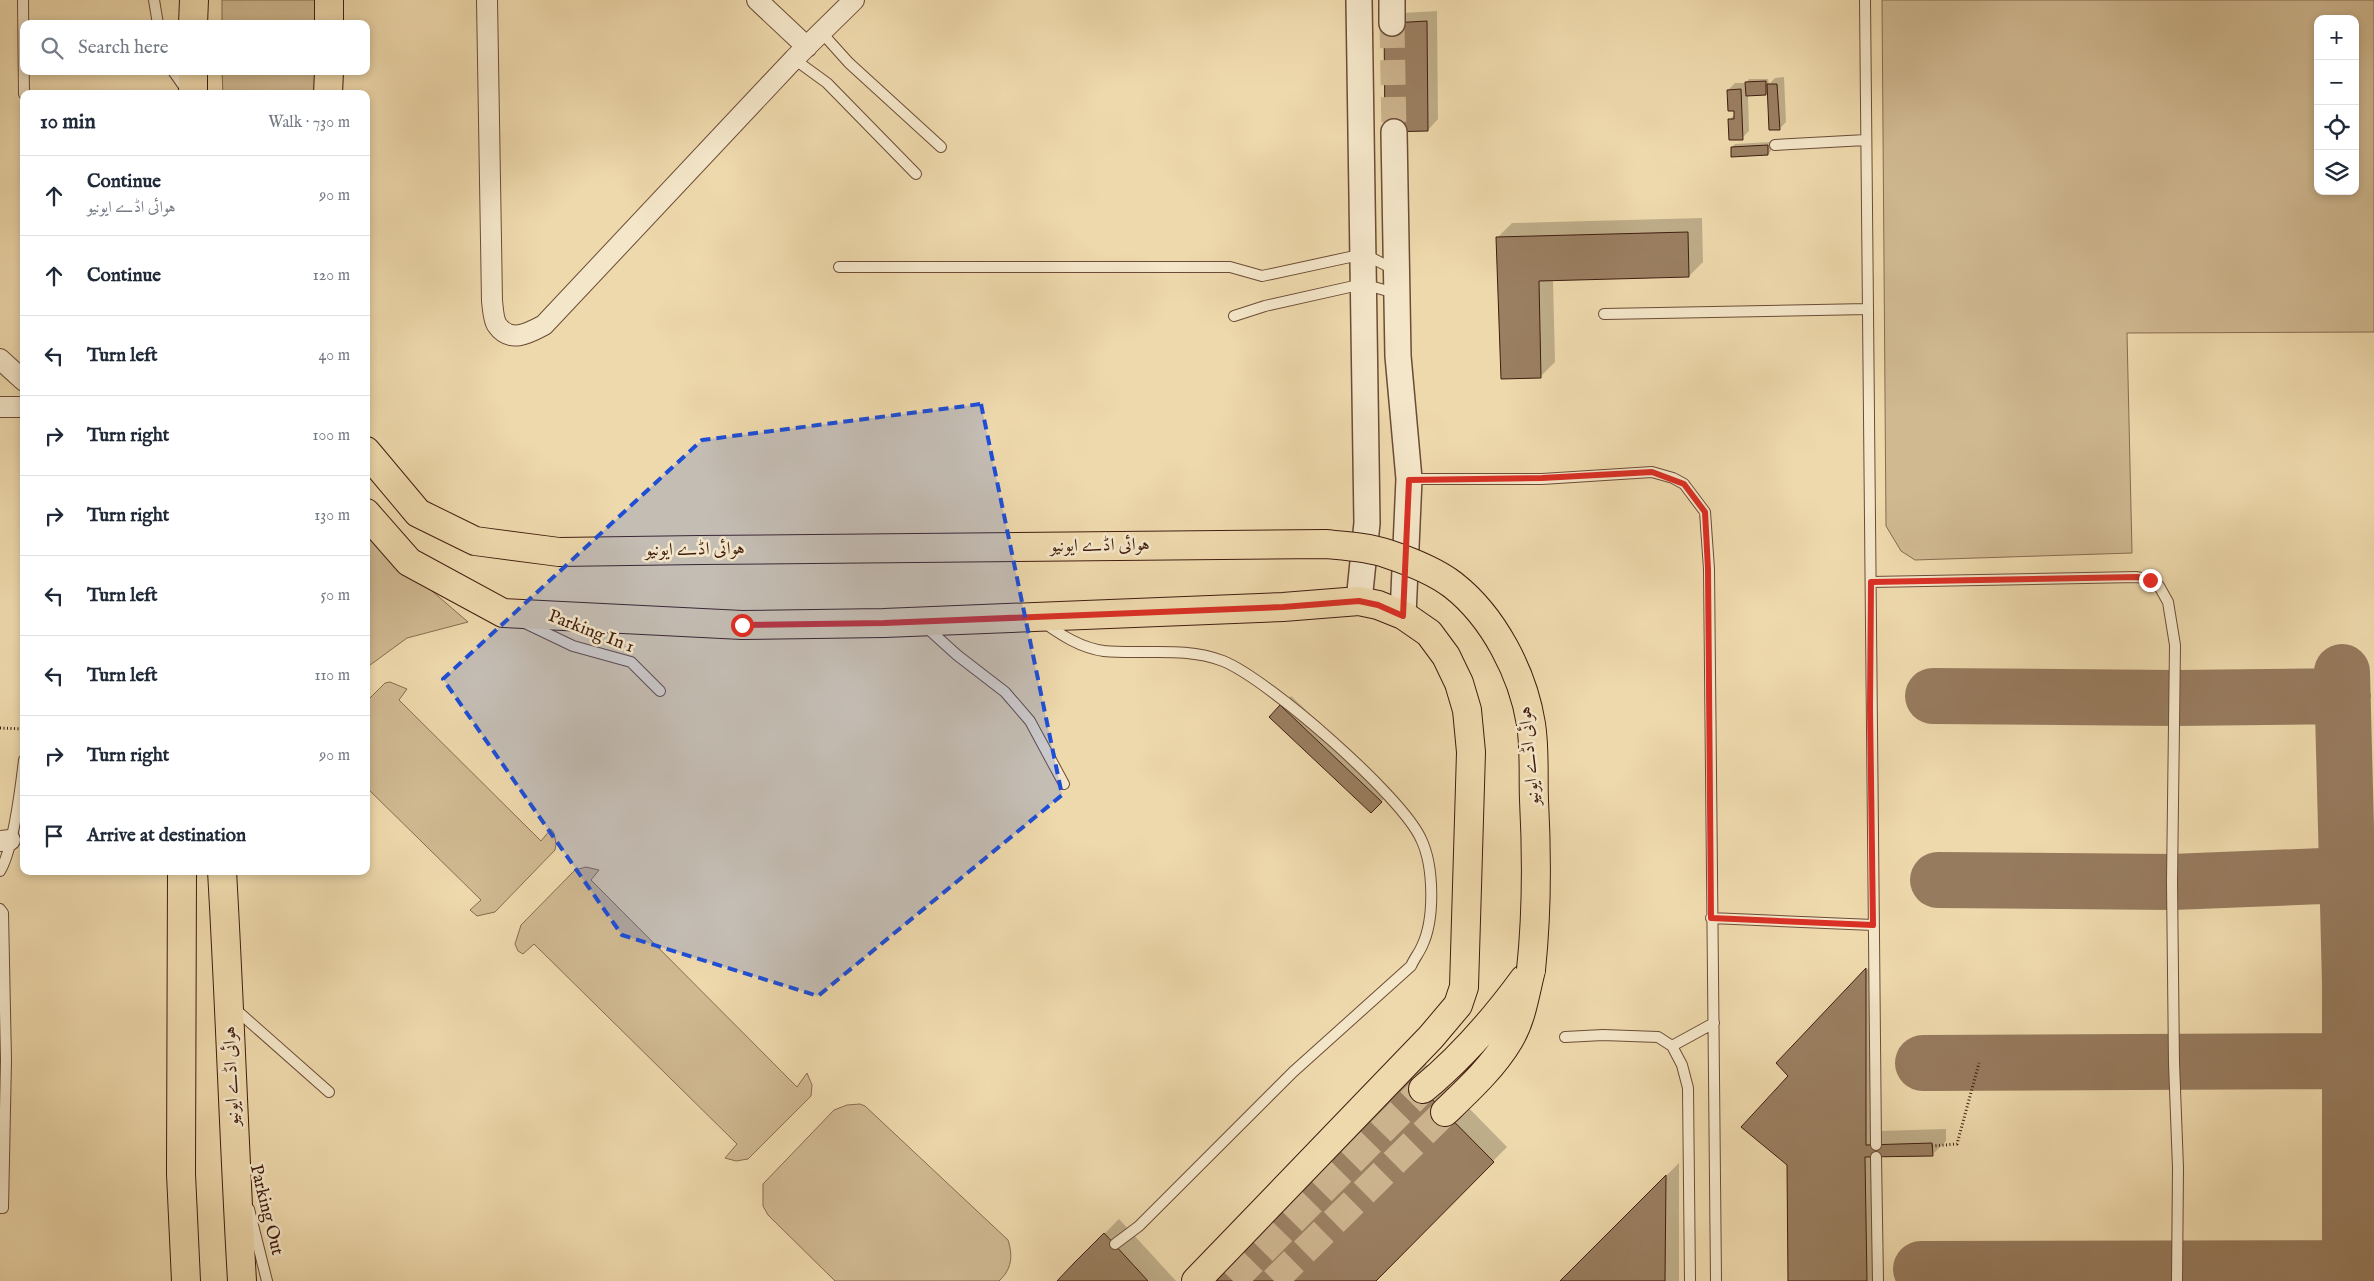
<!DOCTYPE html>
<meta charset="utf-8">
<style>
body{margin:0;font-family:"IM FELL English",Amiri,serif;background:#f2f2f3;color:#1f2937}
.controls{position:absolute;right:15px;top:15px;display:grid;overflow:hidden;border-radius:10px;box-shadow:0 2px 8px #0003}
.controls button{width:45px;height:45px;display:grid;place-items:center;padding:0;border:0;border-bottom:1px solid #e0e1e3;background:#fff;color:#1f2937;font:25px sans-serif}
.stop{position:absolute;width:15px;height:15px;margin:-11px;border:4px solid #d93025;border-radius:50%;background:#fff}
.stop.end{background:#d93025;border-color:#fff;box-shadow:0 1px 5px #0008}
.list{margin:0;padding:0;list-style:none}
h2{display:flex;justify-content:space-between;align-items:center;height:65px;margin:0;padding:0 20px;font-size:21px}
h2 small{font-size:16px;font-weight:400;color:#747a83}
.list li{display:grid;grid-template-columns:32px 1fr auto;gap:15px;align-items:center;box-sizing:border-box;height:80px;padding:0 20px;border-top:1px solid #e0e1e3}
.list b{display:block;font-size:19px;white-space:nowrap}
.list p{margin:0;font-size:16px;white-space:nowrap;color:#747a83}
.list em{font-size:16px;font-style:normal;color:#747a83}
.icon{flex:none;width:28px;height:28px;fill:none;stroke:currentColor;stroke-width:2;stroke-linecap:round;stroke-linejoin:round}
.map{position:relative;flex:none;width:2374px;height:1281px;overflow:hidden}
.search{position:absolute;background:#fff;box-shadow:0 2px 8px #0003;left:20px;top:20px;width:350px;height:55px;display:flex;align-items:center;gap:12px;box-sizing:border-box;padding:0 18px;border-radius:10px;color:#747a83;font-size:19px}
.panel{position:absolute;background:#fff;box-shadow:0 2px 8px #0003;left:20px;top:90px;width:350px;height:785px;border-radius:10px}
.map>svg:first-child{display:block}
</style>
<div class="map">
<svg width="2374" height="1281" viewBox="0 0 2374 1281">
<rect width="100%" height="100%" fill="#eed9ac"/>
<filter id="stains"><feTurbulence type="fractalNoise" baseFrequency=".004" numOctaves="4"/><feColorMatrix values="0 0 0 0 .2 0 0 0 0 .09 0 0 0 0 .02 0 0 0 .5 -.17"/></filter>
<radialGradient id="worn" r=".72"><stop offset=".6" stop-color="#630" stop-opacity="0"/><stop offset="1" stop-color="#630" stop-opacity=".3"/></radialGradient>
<path fill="#d0b991" stroke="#886b50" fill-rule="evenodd" d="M222,0h94l-1,24h-93z
M1882,0h492v332l-247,1 5,220 -217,7 -14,-9 -15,-25zM2318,19h37v172h-37z
M222,71h93v23h-92z
M366,522l15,25 87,75 -61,16 -41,30z
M390,682l17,7 -8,11 142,141 10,-12 3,4 2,11 -1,6 -60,62 -18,4 -7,-6 11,-10 -115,-113v-85l19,-19z
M586,867l13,3 -8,10 206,207 10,-14 5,12 -1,11 -63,63 -12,2 -11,-3 12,-14 -203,-200 -11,10 -5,-3 -3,-7 6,-19 54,-55z
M860,1104l5,2 143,134c5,16 4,29 -9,41h-164l-67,-66 -5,-9v-22l71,-74 13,-5z"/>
<path fill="#0003" d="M1437,11l1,108 -10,11 -32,-118 7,1z
M1784,77l2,45 -7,7 -10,-38 -3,3 -18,1 1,36 -7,7 -13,-18 6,-6 -7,-24 7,-7h11l3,-4h19l1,5 6,-6z
M1770,142l1,9 -3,3 -36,-7 3,-3z
M1702,218l1,44 -14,14 -136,4 2,82 -14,14 -43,-139 14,-14z
M1291,696l101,95 -21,20 -100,-94z
M1880,956l-1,175 67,-2v12l-14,14 -53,1 2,125h-92l1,-205 -12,-13z
M1420,1058l87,89 -133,134h-173z
M1679,1163v118h-117l104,-105z
M1119,1219l57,62h-117l46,-48z"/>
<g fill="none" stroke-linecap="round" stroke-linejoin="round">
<path stroke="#977b5e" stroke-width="56" d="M2342,672l8,311v298
M1933,696l242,2 168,-2
M1938,880l234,2 175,-7
M1923,1063l427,-2
M1921,1269l428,-1"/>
</g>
<path fill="#9a7f61" stroke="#401d0f" d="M1427,21l1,110 -43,1 -1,-110 8,1z
M1766,81v14l-20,1 -1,-14z
M1767,84h10l3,46h-11z
M1741,89l2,51h-14l-1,-21h6v-8h-6l-1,-21z
M1768,145v10l-37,2v-10z
M1688,232l1,45 -150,4 2,97 -40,1 -5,-142z
M1280,705l102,97 -11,11 -102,-96z
M1866,968v177l66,-2 1,13 -68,1 2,124h-79l-1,-116 -46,-38 47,-51 -12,-13z
M1405,1072l89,90 -118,119h-177z
M1666,1175l-1,106h-105z
M1104,1233l44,48h-91l18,-19z"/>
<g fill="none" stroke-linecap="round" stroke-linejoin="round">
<path stroke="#cbb38d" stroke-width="25" stroke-dasharray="25 12" stroke-linecap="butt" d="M1392,23l2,109"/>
<path stroke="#cbb38d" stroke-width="28" stroke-dasharray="28 14" stroke-linecap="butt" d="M1233,1281l190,-192
M1274,1281l171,-169"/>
<defs>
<path id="service" d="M23,0l1,94
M154,0l4,24
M1865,0c3,382 6,764 11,1145
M822,33l27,30 92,84
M794,59l33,24 89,91
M173,71l14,20
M1775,145l91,-5
M839,267h391l32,9 102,-22 31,16
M1604,314l264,-5
M1234,316l31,-10 98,-22 32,9
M1409,479h133l110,-7 21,6 11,6 21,28 4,57 7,712
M1871,582l266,-5 13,3 9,6 9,16 7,43 -3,237 2,181 4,105 -1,113
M1043,622c18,13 38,26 61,29 40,4 80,-5 119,10 45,18 179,135 198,178 13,27 14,80 1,107 -3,7 -8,13 -11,20l-118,106 -154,154 -24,18
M525,623l48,23 58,16 29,29
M925,626l32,29 48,37 25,29 34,63
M0,871c13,-21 21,-85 24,-111
M0,909l3,4 3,147 -3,148h-3
M1711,918l162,7
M234,1008l95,84
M1565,1037l38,-2 55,2 14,9 10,19 6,23 2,193
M1672,1046l42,-23
M1876,1157l2,124
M249,1209l18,72"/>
<path id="minor" d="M487,0l5,301c1,7 1,18 5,24 13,19 32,8 47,0l250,-266 60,-59
M757,0l50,47
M0,359l24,22
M0,407h24
M0,841l10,-1"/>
<path id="tertiary" d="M1392,23v-23
M1394,132l4,224 11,123 -6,136
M1359,601l8,-78 -8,-523"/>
<path id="primary" d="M193,24l1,-24
M329,24v-24
M193,94v-23
M328,94l1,-23
M366,451l52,62 57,28 84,11 141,-2
M366,513l43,49 94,51 239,12 142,-2 399,-16 76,-6 19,4 25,10 26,18 17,23 13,27 8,27 4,42 -7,235 -6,18 -27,32 -235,244
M182,871l-1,303 5,107
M222,871c8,137 12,273 20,410
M1423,1089c39,-32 71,-69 101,-110
M1445,1112c23,-22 48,-45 64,-72 13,-21 16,-47 22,-70"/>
</defs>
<use href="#service" stroke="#6c4c36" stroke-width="12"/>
<use href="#minor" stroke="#6c4c36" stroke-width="22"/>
<use href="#tertiary" stroke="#6c4c36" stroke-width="28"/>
<use href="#primary" stroke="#401d0f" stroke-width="30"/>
<path stroke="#401d0f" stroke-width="3" stroke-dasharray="1 2.5" stroke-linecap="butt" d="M0,728l24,1
M1932,1146l25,-2 22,-81"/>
<use href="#service" stroke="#f4e6c9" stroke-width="10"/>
<use href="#minor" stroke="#f4e6c9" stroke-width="20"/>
<use href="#tertiary" stroke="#f4e6c9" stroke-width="25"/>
<use href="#primary" stroke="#eed9ac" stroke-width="28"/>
<defs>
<path id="primary-bridge" d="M700,550l625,-6c21,2 43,3 63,10 21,7 48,18 65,31 41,32 70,89 78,139 4,25 2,51 3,76 3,57 3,113 -3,170"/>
</defs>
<use href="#primary-bridge" stroke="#401d0f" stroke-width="30" stroke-linecap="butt"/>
<use href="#primary-bridge" stroke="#eed9ac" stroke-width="28"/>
</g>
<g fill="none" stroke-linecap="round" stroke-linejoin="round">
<path stroke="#d93025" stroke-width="6" d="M742,625l142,-2 399,-16 76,-6 19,4 25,11 6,-136 133,-2 110,-6 32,12 21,28 3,57 3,349 162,7 -3,-217 1,-126 266,-5 13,3"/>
</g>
<path fill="#1d4ed8" fill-opacity="0.2" stroke="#1d4ed8" stroke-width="4" stroke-dasharray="10 6" stroke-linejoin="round" d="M981,404l81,391 -244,201 -196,-61 -179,-256 259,-239z"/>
<g text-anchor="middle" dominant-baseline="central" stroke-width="5" stroke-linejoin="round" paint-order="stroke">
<g font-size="18" fill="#401d0f" stroke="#f4e6c9">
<text transform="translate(1100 546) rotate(-1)">ہوائی اڈے ایونیو</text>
<text transform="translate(695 550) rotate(-1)">ہوائی اڈے ایونیو</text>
<text transform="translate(591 632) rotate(21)">Parking In 1</text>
<text transform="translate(1530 756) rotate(-95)">ہوائی اڈے ایونیو</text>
<text transform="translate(232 1076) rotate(-92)">ہوائی اڈے ایونیو</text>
<text transform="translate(266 1210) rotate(76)">Parking Out</text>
</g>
</g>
<rect width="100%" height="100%" filter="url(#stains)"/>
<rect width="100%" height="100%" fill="url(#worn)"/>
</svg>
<div class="controls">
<button>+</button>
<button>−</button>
<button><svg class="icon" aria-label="locate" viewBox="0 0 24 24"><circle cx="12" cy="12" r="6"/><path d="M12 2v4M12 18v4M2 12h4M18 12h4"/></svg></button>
<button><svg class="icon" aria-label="layers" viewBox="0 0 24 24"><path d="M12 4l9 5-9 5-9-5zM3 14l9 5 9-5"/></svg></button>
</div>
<div class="stop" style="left:742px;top:625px"></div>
<div class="stop end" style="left:2150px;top:580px"></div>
<div class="search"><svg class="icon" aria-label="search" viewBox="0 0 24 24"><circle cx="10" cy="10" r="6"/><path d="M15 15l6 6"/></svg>Search here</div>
<section class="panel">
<h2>10 min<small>Walk · 730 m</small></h2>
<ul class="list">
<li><svg class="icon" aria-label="ahead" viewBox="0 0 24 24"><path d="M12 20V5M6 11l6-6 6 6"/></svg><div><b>Continue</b><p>ہوائی اڈے ایونیو</p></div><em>90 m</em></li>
<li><svg class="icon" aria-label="ahead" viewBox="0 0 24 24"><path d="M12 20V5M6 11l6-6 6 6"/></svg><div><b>Continue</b></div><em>120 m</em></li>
<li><svg class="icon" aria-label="left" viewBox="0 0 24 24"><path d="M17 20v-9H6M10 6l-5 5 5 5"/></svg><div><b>Turn left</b></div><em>40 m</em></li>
<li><svg class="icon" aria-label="right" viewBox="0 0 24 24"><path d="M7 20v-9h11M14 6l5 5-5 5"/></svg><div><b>Turn right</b></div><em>100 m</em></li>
<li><svg class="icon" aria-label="right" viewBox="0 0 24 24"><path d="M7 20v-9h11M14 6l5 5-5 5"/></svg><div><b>Turn right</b></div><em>130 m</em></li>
<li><svg class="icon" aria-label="left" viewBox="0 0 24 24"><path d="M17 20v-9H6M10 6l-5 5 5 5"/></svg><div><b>Turn left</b></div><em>50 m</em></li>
<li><svg class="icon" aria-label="left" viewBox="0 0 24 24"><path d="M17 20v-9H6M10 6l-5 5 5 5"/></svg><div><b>Turn left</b></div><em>110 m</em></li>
<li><svg class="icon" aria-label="right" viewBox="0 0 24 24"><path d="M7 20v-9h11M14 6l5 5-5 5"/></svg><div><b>Turn right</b></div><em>90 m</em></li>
<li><svg class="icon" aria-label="arrive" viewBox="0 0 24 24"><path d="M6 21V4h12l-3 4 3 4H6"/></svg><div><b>Arrive at destination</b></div></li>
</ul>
</section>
</div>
